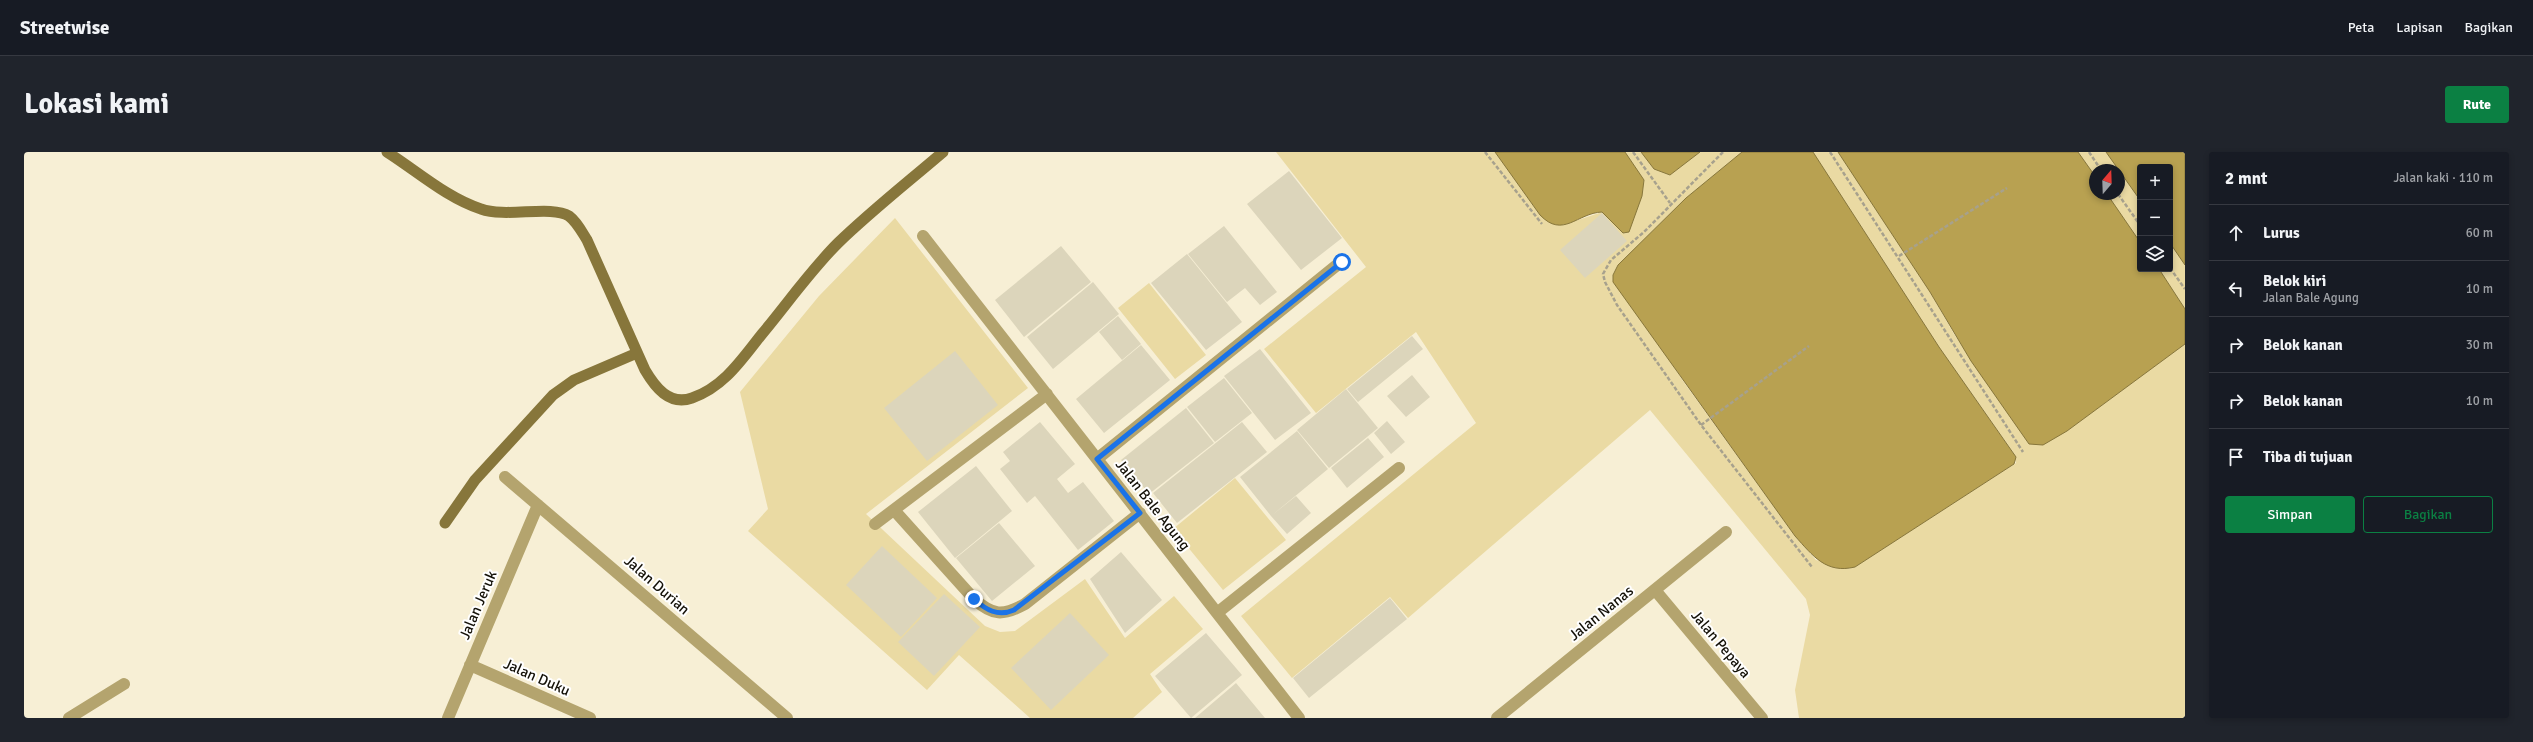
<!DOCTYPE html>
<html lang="id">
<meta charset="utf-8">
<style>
body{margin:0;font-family:Signika,sans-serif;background:#20242c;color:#f1f3f6}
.controls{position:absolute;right:12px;top:12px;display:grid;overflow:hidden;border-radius:4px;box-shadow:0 2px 6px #0003}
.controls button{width:36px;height:36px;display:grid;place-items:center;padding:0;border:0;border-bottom:1px solid #363941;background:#171b24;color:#f1f3f6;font:20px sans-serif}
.compass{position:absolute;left:2065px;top:12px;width:36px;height:36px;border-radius:50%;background:#171b24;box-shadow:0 2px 6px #0003;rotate:19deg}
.stop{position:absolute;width:12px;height:12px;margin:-9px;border:3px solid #1a73e8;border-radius:50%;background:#fff}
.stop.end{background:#1a73e8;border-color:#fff;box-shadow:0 1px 4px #0008}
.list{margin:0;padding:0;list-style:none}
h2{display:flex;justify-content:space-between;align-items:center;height:52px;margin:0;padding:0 16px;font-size:17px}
h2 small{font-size:13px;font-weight:400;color:#9ea1a6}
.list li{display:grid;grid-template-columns:26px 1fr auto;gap:12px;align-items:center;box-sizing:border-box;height:56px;padding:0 16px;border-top:1px solid #363941}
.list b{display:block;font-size:15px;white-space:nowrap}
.list p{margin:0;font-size:13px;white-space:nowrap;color:#9ea1a6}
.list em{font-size:13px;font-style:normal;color:#9ea1a6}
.actions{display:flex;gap:8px;padding:12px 16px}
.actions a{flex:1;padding:9px 0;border:1px solid #0b8043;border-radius:4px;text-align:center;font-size:14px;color:#0b8043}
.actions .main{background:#0b8043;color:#fff}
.icon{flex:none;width:22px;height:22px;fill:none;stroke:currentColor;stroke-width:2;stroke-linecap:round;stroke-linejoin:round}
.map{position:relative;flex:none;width:2161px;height:566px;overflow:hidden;border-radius:4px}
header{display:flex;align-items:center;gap:24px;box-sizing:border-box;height:56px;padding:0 20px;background:#171b24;border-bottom:1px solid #363941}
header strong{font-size:19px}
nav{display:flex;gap:22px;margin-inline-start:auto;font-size:14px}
.intro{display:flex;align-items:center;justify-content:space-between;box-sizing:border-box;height:96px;padding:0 24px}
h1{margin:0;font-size:28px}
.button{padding:10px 18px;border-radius:4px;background:#0b8043;color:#fff;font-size:14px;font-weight:700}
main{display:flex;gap:24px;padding:0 24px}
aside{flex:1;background:#171b24;border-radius:4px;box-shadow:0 2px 6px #0003}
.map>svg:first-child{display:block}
</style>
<header>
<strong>Streetwise</strong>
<nav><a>Peta</a><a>Lapisan</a><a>Bagikan</a></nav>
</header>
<div class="intro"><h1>Lokasi kami</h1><a class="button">Rute</a></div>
<main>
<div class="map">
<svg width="2161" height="566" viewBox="0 0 2161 566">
<rect width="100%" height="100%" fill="#f7efd5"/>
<path fill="#eadaa3" d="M1252,0h219l45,63 23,10 39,-13 21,21 6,-1 14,-45 1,-7 -19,-28h16l13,17 16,6 30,-23h42l-56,46 -68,67 -5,10 70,106 112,155 21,24 32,9 7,-2 161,-104 -3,-11 -74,-105 -126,-195h25l92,140 24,42 75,110 38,-13 118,-87v374h-386l-4,-28 15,-75 -4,-16 -156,-189 -242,208 -18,-21 -98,81 -51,-62 235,-193 -60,-91 -100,81 -52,-64 102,-82z
M2054,0h28l13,18h-24v6z
M2095,19l21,29v42l-33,-48h12z
M871,66l133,170 -162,126 119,112 15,6 15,-1 70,-52 40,59 49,-42 29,33 -53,45 12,18 -29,26h-103l-71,-63 -32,35 -179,-159 20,-22 -28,-117 79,-96z
M2146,91l15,22v44l-26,-40h11z
M1125,131l57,72 -31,24 -57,-71z
M1211,326l51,62 -63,50 -50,-61z"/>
<path fill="#b8a151" stroke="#87763b" d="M1471,0h130l19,28 -2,16 -13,36 -6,1 -21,-21c-25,1 -39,27 -62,3z
M1617,0h59l-30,23 -16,-6z
M1718,0h71l126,195 77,110 -2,7 -159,103c-29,7 -42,-11 -60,-31l-182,-254v-7l5,-10 68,-67z
M1814,0h240l17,24v18h12l33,48v27h19l26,40v35l-118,87 -24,14 -14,-1 -58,-83 -41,-69z
M2082,0h79v113l-15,-22v-76h-30v33z"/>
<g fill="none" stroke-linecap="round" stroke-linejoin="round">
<path stroke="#87763b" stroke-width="11" d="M363,0c30,19 60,46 94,57 25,9 70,-4 88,7 8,6 13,16 18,24l58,130c10,17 24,36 47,28 32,-11 50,-39 70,-64 25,-30 48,-63 76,-91 33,-32 70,-61 105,-91
M421,371l30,-43 78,-85 21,-15 63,-27"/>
</g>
<path fill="#dcd5bb" d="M1265,19l53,67 -41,32 -54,-66z
M1578,61l25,28 -42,37 -25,-28z
M1200,74l53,66 -17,13 -15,-17 -18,14 -39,-48z
M1037,94l30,36 -67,55 -29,-37z
M1163,102l55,68 -36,28 -55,-67z
M1069,130l26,32 -66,55 -26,-32z
M1094,164l23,28 -19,16 -23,-28z
M1388,184l11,13 -65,53 -11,-13z
M1117,193l29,35 -66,53 -28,-34z
M1236,197l51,64 -36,27 -51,-64z
M931,199l43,54 -71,56 -43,-53z
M1388,223l18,22 -24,20 -19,-21z
M1200,226l28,35 -37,29 -28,-35z
M1322,237l32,39 -49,40 -32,-38z
M1162,256l28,35 -65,51 -28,-34z
M1363,269l18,21 -14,12 -17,-21z
M1016,270l35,42 -18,15 11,14 15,-11 31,39 -36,29 -43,-54 -8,7 -27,-34 10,-8 -7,-9z
M1218,270l25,30 -90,71 -24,-30z
M1273,279l31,38 -57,47 -31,-39z
M1344,286l16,19 -37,31 -16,-20z
M952,314l36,45 -57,47 -37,-46z
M1272,344l15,17 -24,21 -16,-18z
M975,371l36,43 -43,35 -36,-43z
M858,394l55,52 -36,39 -55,-52z
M1097,400l41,48 -37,33 -35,-54z
M920,442l36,33 -46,49 -36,-34z
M1366,446l17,21 -98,79 -16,-20z
M1046,461l39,42 -58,55 -40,-42z
M1182,481l36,42 -51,43 -36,-42z
M1212,531l29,35h-70z"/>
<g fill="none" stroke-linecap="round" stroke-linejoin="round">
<path stroke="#a7a18d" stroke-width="2.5" stroke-dasharray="4 2" stroke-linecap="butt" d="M1461,0l57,72
M1609,0l37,51
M1699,0l-79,80 -33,28 -8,14 2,8 12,23 84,120 111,142
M1806,0l193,300
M2065,0l12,18
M2094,42l22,31
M1875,104l108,-68
M2146,116l15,21
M1677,273l108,-79"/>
<path stroke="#b4a46e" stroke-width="12" d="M899,84l376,482
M1073,307l245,-198
M481,325l282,241
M870,358l80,89c19,17 29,17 51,5l115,-91
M851,372l172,-130
M1631,438l107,128
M1193,461l182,-145
M446,513l120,53
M45,566l55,-34
M424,566l90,-213
M1473,566l229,-186"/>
</g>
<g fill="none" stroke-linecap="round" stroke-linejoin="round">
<path stroke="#1a73e8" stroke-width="5" d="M950,447c12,11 24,18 40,11l126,-97 -43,-54 245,-197"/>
</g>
<g text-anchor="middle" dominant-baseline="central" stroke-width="4" stroke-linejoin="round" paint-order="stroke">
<g font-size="15" fill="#141108" stroke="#fff">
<text transform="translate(1129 353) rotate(52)">Jalan Bale Agung</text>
<text transform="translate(633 433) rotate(41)">Jalan Durian</text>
<text transform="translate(454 453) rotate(-67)">Jalan Jeruk</text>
<text transform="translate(1577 461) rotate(-39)">Jalan Nanas</text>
<text transform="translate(1697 492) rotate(50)">Jalan Pepaya</text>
<text transform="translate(513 525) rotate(24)">Jalan Duku</text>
</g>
</g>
</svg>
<div class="controls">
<button>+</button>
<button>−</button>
<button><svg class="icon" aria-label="layers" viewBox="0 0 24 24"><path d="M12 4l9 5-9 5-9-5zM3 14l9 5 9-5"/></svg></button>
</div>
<svg class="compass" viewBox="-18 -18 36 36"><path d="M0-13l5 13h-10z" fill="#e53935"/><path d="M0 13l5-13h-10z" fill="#9ea1a6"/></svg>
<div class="stop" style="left:1318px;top:110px"></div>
<div class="stop end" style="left:950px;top:447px"></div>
</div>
<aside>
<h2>2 mnt<small>Jalan kaki · 110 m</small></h2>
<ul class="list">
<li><svg class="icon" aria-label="ahead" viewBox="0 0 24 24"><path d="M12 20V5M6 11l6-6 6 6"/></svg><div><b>Lurus</b></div><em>60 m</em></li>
<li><svg class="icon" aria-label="left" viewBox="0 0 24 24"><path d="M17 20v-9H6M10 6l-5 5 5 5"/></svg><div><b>Belok kiri</b><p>Jalan Bale Agung</p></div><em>10 m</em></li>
<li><svg class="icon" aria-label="right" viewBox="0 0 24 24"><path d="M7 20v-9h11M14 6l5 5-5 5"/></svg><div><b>Belok kanan</b></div><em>30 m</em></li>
<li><svg class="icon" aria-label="right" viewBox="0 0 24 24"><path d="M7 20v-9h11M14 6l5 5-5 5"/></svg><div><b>Belok kanan</b></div><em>10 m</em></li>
<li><svg class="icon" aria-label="arrive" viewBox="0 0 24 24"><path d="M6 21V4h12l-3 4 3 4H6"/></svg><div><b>Tiba di tujuan</b></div></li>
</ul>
<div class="actions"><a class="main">Simpan</a><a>Bagikan</a></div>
</aside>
</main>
